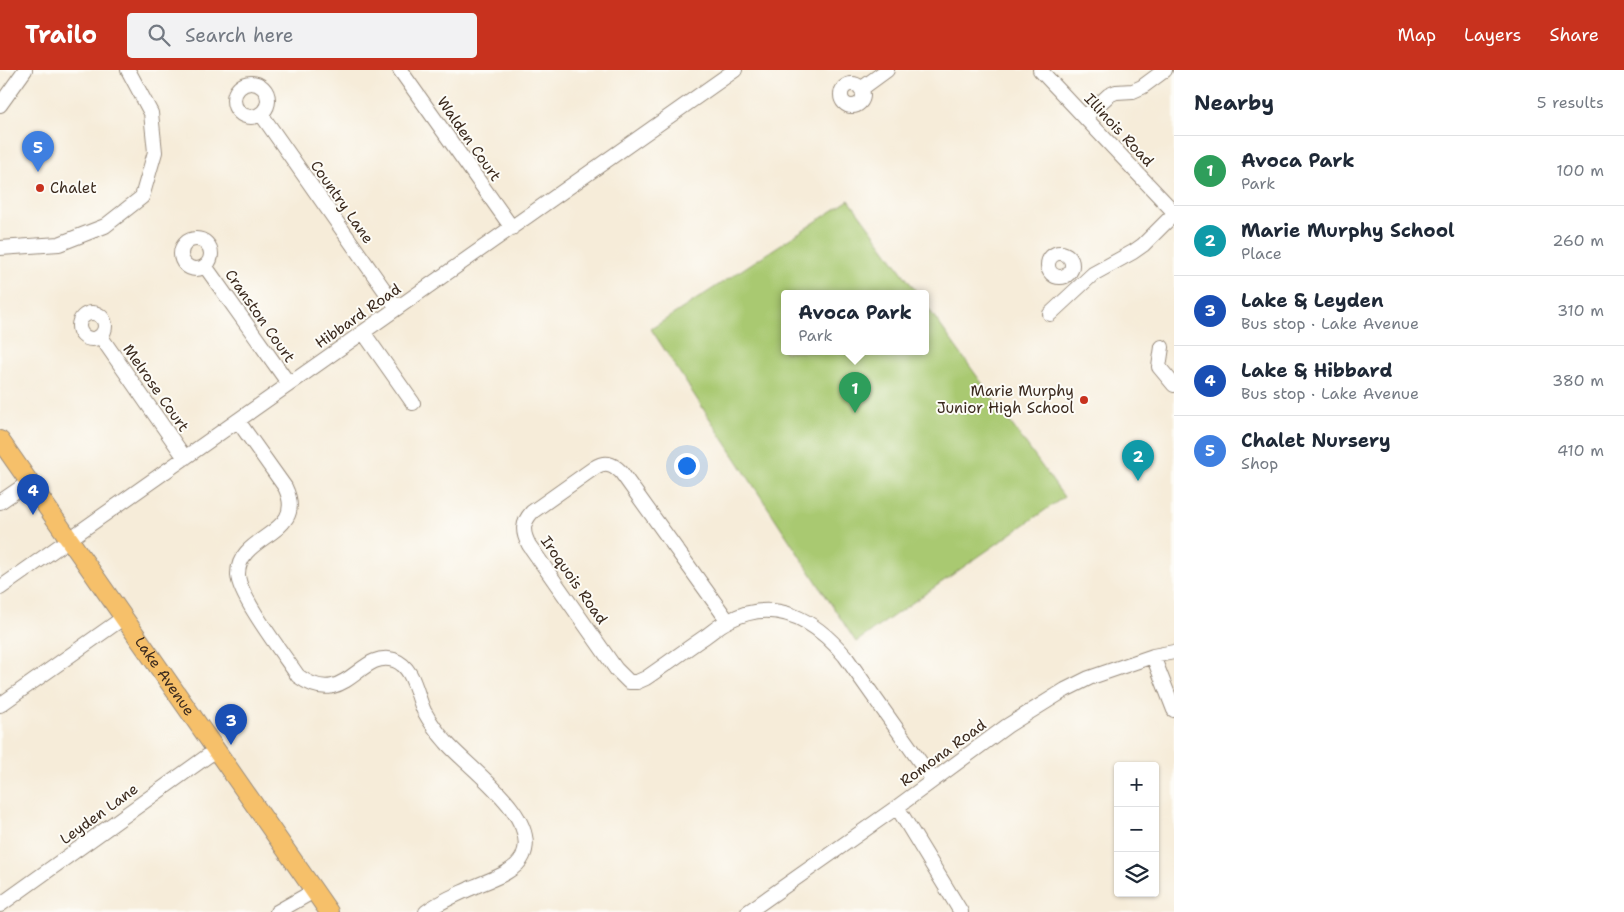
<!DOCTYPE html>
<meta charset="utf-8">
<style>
body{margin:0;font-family:"Shantell Sans",sans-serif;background:#f2f2f3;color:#1f2937}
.controls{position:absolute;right:15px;bottom:15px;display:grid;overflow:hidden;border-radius:5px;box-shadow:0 1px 4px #0004}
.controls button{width:45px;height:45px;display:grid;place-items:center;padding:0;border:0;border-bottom:1px solid #e0e1e3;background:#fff;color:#1f2937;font:25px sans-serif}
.you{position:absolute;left:686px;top:395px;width:18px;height:18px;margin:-12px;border:4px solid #fff;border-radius:50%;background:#1a73e8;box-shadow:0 0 0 8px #1a73e833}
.badge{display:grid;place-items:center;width:32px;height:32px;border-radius:50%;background:#c8321e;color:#fff;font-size:16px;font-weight:700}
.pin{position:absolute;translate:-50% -41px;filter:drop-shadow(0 1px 2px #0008)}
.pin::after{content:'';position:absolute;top:26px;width:18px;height:15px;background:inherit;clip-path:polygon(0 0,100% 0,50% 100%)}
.popup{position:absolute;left:781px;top:220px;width:148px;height:65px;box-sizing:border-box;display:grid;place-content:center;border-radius:5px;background:#fff;filter:drop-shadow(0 1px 4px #0005);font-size:16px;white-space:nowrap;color:#747a83}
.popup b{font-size:19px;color:#1f2937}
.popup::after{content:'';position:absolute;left:50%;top:100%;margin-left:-10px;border:10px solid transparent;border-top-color:#fff}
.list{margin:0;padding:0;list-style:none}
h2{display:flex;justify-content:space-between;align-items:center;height:65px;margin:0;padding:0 20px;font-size:21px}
h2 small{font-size:16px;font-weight:400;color:#747a83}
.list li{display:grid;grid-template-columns:32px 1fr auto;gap:15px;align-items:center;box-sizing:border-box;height:70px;padding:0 20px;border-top:1px solid #e0e1e3}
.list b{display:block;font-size:19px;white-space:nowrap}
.list p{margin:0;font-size:16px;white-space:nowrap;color:#747a83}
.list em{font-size:16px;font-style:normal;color:#747a83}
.icon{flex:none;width:28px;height:28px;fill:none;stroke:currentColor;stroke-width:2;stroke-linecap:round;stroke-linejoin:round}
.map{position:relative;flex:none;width:1174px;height:842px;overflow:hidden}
header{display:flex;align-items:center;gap:30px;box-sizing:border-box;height:70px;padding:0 25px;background:#c8321e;color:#fff}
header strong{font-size:24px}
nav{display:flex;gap:28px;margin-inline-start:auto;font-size:18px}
.search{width:350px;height:45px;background:#f2f2f3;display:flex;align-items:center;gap:12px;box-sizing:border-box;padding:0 18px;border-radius:5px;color:#747a83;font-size:19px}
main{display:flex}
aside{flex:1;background:#fff}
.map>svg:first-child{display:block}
</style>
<header>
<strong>Trailo</strong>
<div class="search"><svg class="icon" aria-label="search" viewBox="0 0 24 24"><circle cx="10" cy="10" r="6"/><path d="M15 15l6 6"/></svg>Search here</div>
<nav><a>Map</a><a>Layers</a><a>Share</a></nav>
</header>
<main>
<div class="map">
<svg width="1174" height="842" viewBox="0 0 1174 842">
<rect width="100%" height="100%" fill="#fdfcf7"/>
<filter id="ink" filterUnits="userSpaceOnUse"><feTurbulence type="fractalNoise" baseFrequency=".02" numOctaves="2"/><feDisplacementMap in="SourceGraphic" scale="10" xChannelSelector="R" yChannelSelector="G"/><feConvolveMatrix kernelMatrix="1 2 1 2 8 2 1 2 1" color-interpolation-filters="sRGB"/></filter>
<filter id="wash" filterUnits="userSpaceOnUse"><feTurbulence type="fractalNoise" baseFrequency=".0096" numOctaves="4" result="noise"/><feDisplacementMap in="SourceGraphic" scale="20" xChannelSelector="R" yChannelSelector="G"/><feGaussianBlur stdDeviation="1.12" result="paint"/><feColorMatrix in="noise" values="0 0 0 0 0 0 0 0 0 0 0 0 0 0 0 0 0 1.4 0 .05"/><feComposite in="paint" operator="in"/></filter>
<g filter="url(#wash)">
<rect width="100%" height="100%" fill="#f6ecd9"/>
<path fill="#a9c971" stroke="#727a48" d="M849,130l69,94h-133v58h140v-48l139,193 -208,145 -205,-313z"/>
</g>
<g filter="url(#ink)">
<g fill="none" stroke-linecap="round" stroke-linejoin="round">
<defs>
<path id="minor" d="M400,0l112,158
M1040,0l134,142
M234 30a17 17 0 1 1 34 0a17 17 0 1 1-34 0Z
M841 25a11 11 0 1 1 22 0a11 11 0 1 1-22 0Z
M861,19l26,-19
M0,35l25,-35
M261,44l136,194
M1085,47l24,-22 7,-3 17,-1 9,-4 23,-17
M181 184a15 15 0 1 1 30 0a15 15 0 1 1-30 0Z
M0,178l59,-4 46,-18 37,-29 13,-45 -4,-39 -23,-43
M1048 195a12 12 0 1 1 24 0a12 12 0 1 1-24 0Z
M205,196l84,118
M79 256a13 13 0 1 1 26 0a13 13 0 1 1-26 0Z
M1050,244l43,-40 40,-22 10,-7 31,-31
M363,262l50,71
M101,267l84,121
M1162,277l-3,20 15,18
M238,351l47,66c24,49 -48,46 -47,88 1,22 46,80 60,101 48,35 61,-27 96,-16 20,7 22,34 30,51 6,11 13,21 22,31 21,25 95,75 77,114 -8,18 -38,25 -54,33 -15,7 -30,13 -43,23
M0,432l29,-20
M0,518l735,-518
M728,551l-107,-149c-9,-9 -16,-11 -27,-4l-62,44c-10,11 -10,20 -3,33l87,124 13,13h8l9,-4c19,-13 38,-27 57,-40 8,-5 16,-13 25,-17 47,-25 87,-1 117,35l88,124
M1153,586l21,54
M0,635l123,-87
M897,737l64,105
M0,835l216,-155
M277,842l37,-21
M748,842l149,-105 110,-81 58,-36 24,-12 64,-22 21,-4"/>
<g id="major">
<path id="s1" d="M0,370l329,472"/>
</g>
</defs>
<use href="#minor" stroke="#988b7c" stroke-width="16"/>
<use href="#major" stroke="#988b7c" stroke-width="20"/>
<use href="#minor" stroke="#fff" stroke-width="14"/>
<use href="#major" stroke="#f6c06b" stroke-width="18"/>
</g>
</g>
<g fill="#c8321e" stroke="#fdfcf7" stroke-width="2">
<circle cx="40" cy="118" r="5"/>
<circle cx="1084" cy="330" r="5"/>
</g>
<g text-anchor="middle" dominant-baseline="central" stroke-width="4" stroke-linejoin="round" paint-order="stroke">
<g font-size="15" fill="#3b2a1e" stroke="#fdfcf7">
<text transform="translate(1119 60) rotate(47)">Illinois Road</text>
<text transform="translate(469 69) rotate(55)">Walden Court</text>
<text transform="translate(342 132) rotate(55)">Country Lane</text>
<text transform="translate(260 246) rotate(55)">Cranston Court</text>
<text transform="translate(358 246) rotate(-35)">Hibbard Road</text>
<text transform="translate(156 318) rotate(55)">Melrose Court</text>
<text transform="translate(574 510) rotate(55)">Iroquois Road</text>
<text stroke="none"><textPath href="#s1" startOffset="288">Lake Avenue</textPath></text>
<text transform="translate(943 683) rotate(-36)">Romona Road</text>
<text transform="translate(99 744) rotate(-36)">Leyden Lane</text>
</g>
<g font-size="15" fill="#3b2a1e" stroke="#fdfcf7" text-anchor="start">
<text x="50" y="118">Chalet</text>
<text x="1074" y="321" text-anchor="end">Marie Murphy<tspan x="1074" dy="17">Junior High School</tspan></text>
</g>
</g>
</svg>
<div class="controls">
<button>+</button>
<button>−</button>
<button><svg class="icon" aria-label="layers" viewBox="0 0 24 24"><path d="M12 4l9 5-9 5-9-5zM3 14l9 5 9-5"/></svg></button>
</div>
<div class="you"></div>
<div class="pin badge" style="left:855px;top:343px;background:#2e9e5b">1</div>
<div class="popup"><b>Avoca Park</b>Park</div>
<div class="pin badge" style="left:1138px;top:411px;background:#0f9aa8">2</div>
<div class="pin badge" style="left:231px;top:675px;background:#1a4fb4">3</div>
<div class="pin badge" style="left:33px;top:445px;background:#1a4fb4">4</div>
<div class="pin badge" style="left:38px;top:102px;background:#3f7fe0">5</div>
</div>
<aside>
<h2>Nearby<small>5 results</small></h2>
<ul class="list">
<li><span class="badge" style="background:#2e9e5b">1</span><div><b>Avoca Park</b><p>Park</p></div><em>100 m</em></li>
<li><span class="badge" style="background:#0f9aa8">2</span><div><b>Marie Murphy School</b><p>Place</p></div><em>260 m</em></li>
<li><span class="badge" style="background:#1a4fb4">3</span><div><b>Lake &amp; Leyden</b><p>Bus stop · Lake Avenue</p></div><em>310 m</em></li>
<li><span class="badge" style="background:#1a4fb4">4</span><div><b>Lake &amp; Hibbard</b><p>Bus stop · Lake Avenue</p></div><em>380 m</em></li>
<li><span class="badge" style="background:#3f7fe0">5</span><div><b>Chalet Nursery</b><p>Shop</p></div><em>410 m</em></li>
</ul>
</aside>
</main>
